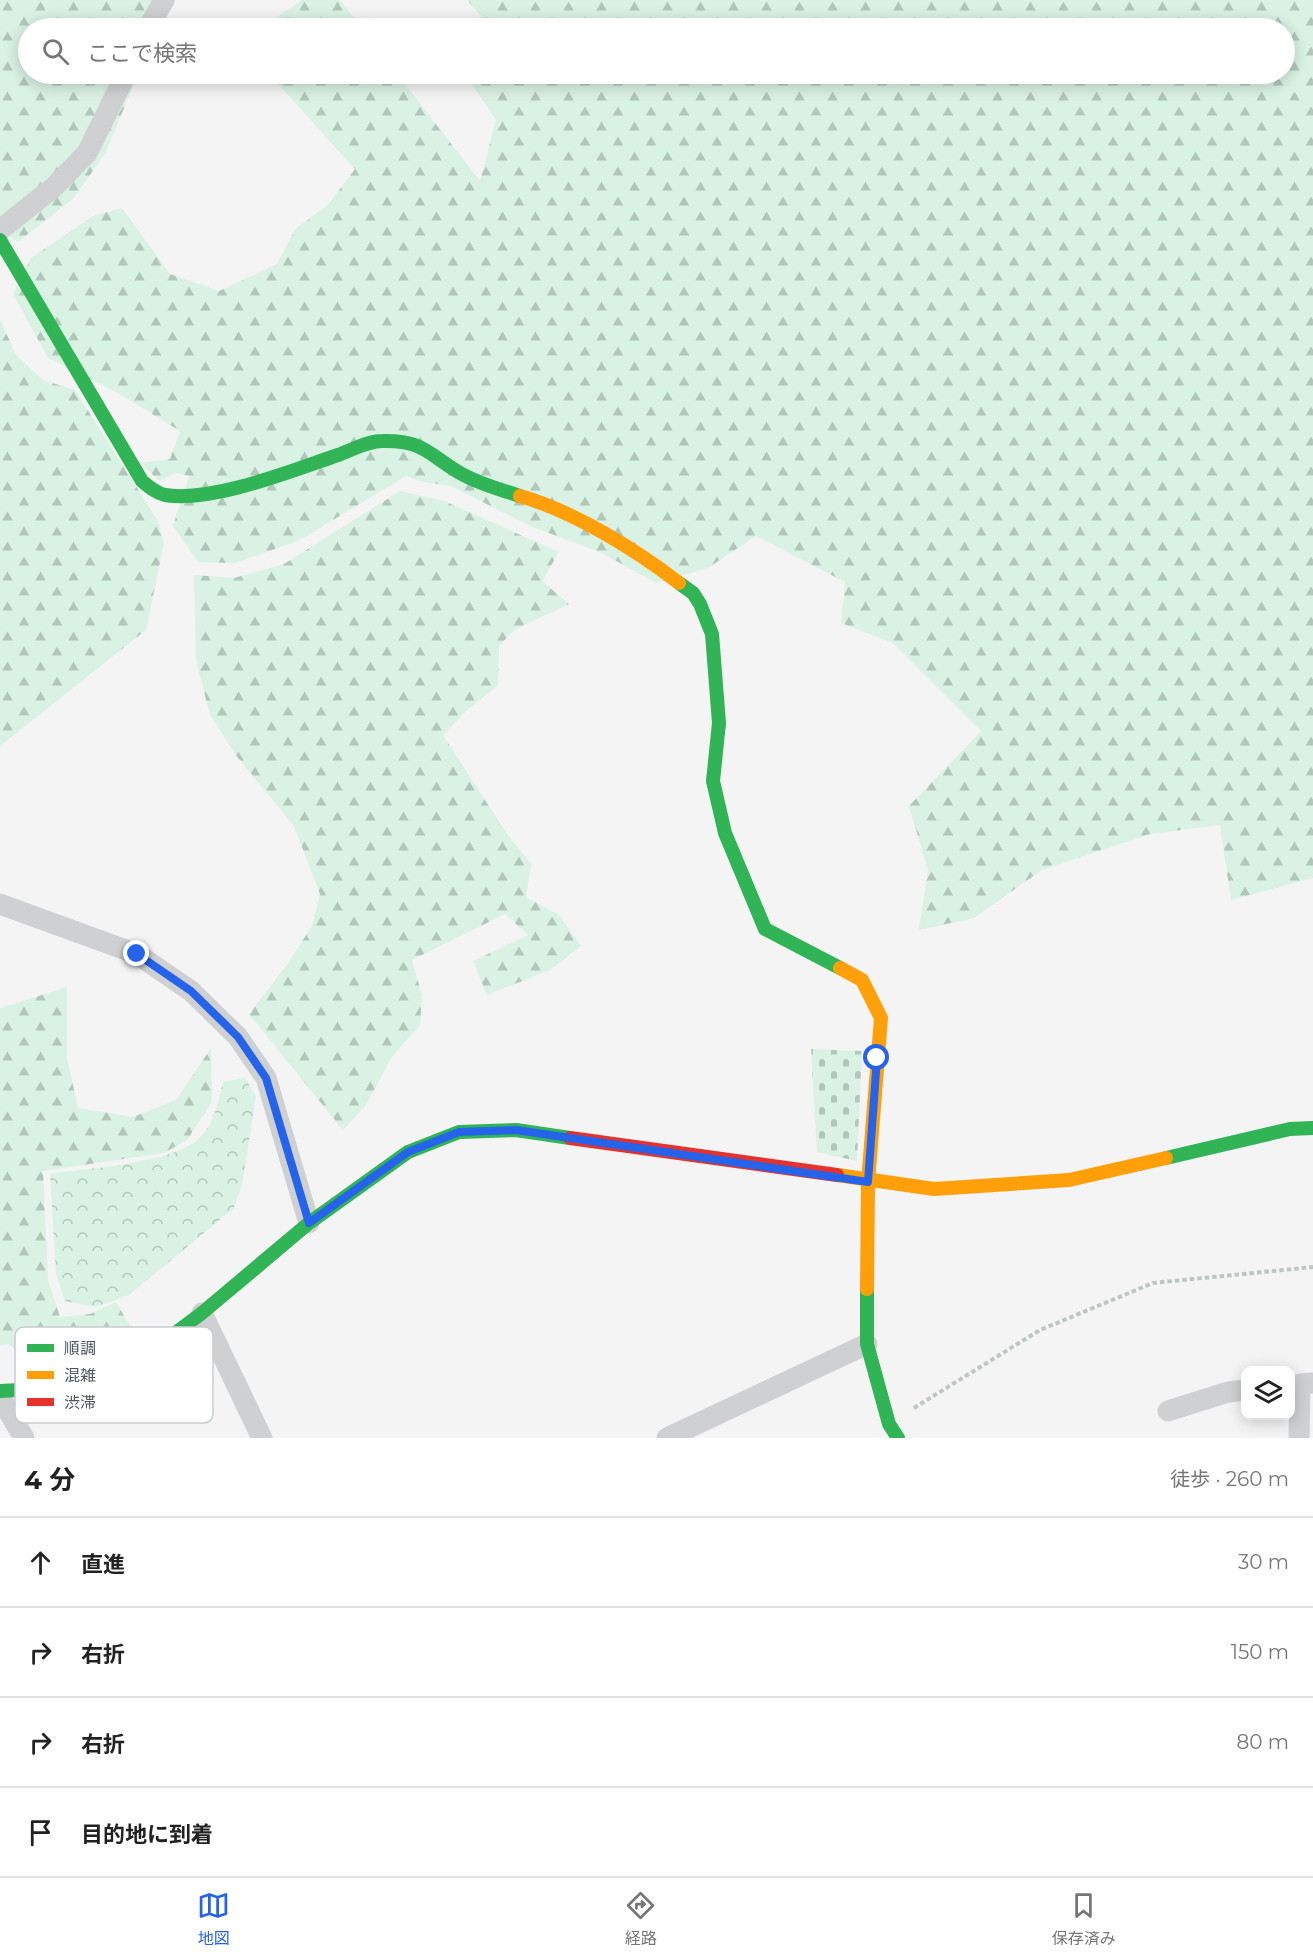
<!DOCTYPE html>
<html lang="ja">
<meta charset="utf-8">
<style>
body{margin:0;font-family:Montserrat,"Noto Sans JP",sans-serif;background:#f6f6f6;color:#222}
.controls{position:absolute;right:18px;bottom:18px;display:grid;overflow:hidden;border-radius:12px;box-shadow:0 3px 15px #0003}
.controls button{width:54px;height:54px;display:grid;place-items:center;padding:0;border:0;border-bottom:2px solid #e0e0e0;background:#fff;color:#222;font:30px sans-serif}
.stop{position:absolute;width:18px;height:18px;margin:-14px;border:4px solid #2563eb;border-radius:50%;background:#fff}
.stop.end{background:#2563eb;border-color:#fff;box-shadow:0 2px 6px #0008}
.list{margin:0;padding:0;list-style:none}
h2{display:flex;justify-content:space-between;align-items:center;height:78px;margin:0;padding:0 24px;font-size:26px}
h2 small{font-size:20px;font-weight:400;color:#767676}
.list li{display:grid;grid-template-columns:39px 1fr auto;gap:18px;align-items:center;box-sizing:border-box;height:90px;padding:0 24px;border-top:2px solid #e0e0e0}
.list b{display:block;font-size:22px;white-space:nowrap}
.list em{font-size:20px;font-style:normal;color:#767676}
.icon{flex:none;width:33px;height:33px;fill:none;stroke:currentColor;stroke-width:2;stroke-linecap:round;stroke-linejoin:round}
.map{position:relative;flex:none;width:1313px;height:1438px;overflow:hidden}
.search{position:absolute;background:#fff;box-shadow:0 3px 15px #0003;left:18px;right:18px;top:18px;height:66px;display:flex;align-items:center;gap:15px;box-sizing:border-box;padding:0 21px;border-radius:33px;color:#767676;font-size:22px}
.sheet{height:438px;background:#fff}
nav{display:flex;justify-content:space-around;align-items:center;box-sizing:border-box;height:84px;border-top:2px solid #e0e0e0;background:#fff;font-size:16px;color:#767676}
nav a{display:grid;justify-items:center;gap:3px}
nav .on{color:#2563eb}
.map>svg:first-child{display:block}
</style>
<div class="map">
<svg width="1313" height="1438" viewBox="0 0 1313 1438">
<defs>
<pattern id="forest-firs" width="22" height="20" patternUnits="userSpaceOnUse" patternTransform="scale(1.5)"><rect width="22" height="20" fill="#d9f2e3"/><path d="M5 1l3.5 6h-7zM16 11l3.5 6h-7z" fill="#b2c7bb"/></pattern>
<pattern id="cemetery-stones" width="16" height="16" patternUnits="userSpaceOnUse" patternTransform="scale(1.5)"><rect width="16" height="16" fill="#d9f2e3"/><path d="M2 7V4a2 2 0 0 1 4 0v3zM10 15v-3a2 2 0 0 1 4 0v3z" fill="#b2c7bb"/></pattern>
<pattern id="park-crowns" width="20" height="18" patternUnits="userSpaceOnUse" patternTransform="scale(1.5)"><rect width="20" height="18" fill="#d9f2e3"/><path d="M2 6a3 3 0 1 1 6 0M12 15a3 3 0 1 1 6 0" fill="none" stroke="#b2c7bb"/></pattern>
</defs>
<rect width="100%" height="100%" fill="#f4f4f4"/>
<path fill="url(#forest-firs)" d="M0,0h175l-15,28h-132v46h110l-32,78 -32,46 -56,44 -18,-12z
M302,0h38l22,28h-101z
M467,0h846v878l-82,22 -11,-75 -70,9 -108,36 -68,48 -55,12 9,-60 -19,-64 72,-75 -88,-88 -52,-20 4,-41 -89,-46 -48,32 -52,15 -54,-30 -72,-27 -79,-40 -28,-4 -17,-6 -108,65 -63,22 -37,-1 -25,-36 16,-50 -13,-3 -17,8 -18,-18 29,-4 10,-28 -62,-38 -70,-35 -35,-64 18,-36 62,-42 29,-8 48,66 49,17 58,-27 18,-35 32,-23 28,-37 -86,-95h128l83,107 16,-61 -31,-46h819v-46h-815l12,-12z
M0,319l16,36 27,25 32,10 83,131 6,22 -18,87 -146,116z
M400,491l44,10 115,51 -17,29 27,23 -55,26 -15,16 -1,39 -34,28 -21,22 62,96 26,33 -5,33 33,18 22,31 -31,24 -63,25 -14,-34 55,-26 -23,-21 -93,46 10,35 -2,30 -29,33 -25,47 -23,25 -94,-116 39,-51 24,-37 8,-32 -26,-68 -59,-72 -25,-39 -14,-55 -2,-85 40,3 50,-14z
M67,987v71l11,50 55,9 43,-17 35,-52 1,54 -25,38 -23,13 -121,18 5,109 12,37 30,-3 26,-12 28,48 -70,17 -35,4 -30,-27 -9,1v-337z"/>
<path fill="url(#cemetery-stones)" d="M811,1049l51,2 -5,110 -40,-9z"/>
<path fill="url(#park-crowns)" d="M245,1078l11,19 -14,87 -8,24 -105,87 -34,12 -30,-6 -9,-27 -6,-100c38,-6 119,-10 147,-34 17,-13 21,-38 26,-58z"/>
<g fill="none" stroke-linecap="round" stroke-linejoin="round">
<path stroke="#bcc7c4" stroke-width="4" stroke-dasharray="4.5 3" stroke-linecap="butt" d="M914,1408l126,-78 113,-47 160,-16"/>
<path stroke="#ced0d2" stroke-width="21" d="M148,28l16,-28
M0,230l54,-43 33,-34 39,-79
M0,904l137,50 54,37 47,46 28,41 43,145
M202,1313l60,125
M0,1397l24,41
M1168,1411l60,-19 18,-2
M667,1438l200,-94
M1299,1438l1,-54 13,-1"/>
<path stroke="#30b455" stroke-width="14" d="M0,240l142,241c7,6 14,12 23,14 47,8 128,-25 173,-40 14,-5 30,-14 44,-14 41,-1 46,13 78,32 19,11 39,16 60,23
M679,583l14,10 7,11 12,30 7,89 -6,58 12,52 40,96 75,39
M1166,1158l124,-29 23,-1
M867,1289v55l22,80 9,14
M0,1391l81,-4 49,-20 72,-54 107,-90 99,-71 51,-20 57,-2 54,8"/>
<path stroke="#ff9f0a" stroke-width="14" d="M520,496c53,15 115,53 159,87
M840,968l22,12 19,38 -13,164 -1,107
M837,1175l97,14 135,-9 97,-22"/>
<path stroke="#e5322d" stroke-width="14" d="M570,1138l267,37"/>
</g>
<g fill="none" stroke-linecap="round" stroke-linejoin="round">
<path stroke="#2563eb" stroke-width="8" d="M137,954l54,37 47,46 28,41 43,145 99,-71 51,-20 57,-2 352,52 9,-124"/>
</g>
<rect x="15" y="1327" width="198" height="96" rx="9" fill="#fff" stroke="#c9ccd0" stroke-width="1.5"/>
<rect x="27" y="1344" width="27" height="8" fill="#30b455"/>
<rect x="27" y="1371" width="27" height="8" fill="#ff9f0a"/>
<rect x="27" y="1398" width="27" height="8" fill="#e5322d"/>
<g font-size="16" fill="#4a5661">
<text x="64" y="1354">順調</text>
<text x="64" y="1381">混雑</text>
<text x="64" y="1408">渋滞</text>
</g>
</svg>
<div class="controls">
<button><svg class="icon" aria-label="layers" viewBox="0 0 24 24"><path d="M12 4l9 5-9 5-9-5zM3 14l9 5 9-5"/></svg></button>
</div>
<div class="stop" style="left:877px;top:1058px"></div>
<div class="stop end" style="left:137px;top:954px"></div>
<div class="search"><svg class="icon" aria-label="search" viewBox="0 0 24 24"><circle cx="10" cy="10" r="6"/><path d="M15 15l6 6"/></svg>ここで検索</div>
</div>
<section class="sheet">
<h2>4 分<small>徒歩 · 260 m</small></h2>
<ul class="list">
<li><svg class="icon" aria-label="ahead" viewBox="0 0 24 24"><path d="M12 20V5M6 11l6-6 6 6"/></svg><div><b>直進</b></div><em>30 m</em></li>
<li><svg class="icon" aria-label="right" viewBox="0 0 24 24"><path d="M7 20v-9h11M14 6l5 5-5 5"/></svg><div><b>右折</b></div><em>150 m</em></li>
<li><svg class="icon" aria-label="right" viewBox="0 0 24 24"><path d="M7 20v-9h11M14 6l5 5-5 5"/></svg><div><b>右折</b></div><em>80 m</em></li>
<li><svg class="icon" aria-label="arrive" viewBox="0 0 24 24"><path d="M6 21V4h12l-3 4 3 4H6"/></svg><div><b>目的地に到着</b></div></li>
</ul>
</section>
<nav>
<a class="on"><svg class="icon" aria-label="map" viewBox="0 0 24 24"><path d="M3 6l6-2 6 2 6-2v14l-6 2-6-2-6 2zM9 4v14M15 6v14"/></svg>地図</a>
<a><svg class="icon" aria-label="directions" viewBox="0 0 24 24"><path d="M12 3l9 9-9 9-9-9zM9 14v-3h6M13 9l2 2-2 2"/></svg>経路</a>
<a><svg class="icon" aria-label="saved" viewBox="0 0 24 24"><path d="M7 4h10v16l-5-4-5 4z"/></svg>保存済み</a>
</nav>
